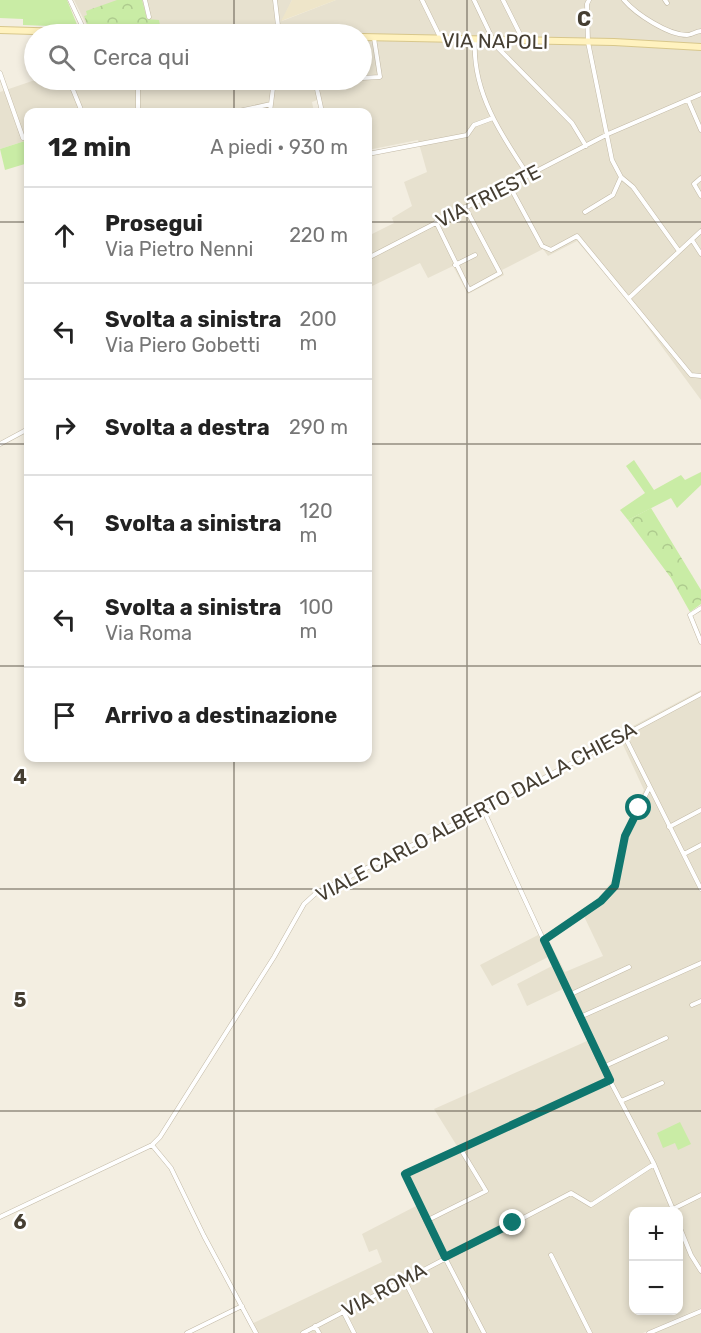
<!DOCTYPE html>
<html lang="it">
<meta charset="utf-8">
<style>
body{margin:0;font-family:Rubik,sans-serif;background:#f6f6f6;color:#222}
.controls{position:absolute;right:18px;bottom:18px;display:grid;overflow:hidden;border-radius:12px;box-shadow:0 3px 9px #0003}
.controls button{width:54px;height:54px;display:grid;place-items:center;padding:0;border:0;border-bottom:2px solid #e0e0e0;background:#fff;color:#222;font:30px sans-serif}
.stop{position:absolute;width:18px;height:18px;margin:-14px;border:4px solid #0f766e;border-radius:50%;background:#fff}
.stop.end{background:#0f766e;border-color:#fff;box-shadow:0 2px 6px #0008}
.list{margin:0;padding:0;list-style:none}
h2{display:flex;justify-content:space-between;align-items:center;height:78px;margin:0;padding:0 24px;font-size:26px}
h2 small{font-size:20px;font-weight:400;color:#767676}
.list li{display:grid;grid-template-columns:39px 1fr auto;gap:18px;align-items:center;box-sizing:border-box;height:96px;padding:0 24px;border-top:2px solid #e0e0e0}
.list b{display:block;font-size:22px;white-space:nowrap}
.list p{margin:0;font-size:20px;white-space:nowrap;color:#767676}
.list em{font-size:20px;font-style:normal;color:#767676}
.icon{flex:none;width:33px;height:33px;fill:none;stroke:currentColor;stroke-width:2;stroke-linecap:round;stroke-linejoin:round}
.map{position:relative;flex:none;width:701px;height:1333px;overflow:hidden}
.search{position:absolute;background:#fff;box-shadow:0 3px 9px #0003;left:24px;top:24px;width:348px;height:66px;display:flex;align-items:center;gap:15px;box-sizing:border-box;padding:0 21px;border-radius:33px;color:#767676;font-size:22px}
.panel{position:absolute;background:#fff;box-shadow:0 3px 9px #0003;left:24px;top:108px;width:348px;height:654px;border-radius:12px}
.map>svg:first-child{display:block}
</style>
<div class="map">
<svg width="701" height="1333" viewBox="0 0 701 1333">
<defs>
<pattern id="forest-crowns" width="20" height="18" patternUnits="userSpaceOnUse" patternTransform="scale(1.5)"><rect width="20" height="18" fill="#c9eca5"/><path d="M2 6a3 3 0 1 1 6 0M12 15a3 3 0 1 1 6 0" fill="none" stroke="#aecb8e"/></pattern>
</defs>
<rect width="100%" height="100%" fill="#f3eee1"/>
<path fill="#e7e1cf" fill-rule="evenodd" d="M74,0h218l-10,21 54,-21h365v400l-72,-98 -52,-61 -29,15 -5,-7 -41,21 2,5 -36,19 -15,-28 -25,12 -8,-15 -52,25v-52l26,-13 -2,-5 20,-12 -8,-24 23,-10 -9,-32 -50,10v-38h-43l-5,-13 -8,3 2,10h-286v28l-28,9v-57l35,-12h327v-46h-271z
M701,690v618l-58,25h-389l-5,-8 133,-63 -5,-13 -8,3 -7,-18 54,-28 -15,-34 56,-26 -23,-37 153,-68 -24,-52 -36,17 -10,-22 35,-18 -4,-9 -56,29 -12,-21 58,-30 7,12 6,-2 14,27 38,-16 -22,-46 17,-11 14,-18 10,-45 22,-46 -26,-56zM634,1212h44v98h-44z
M701,1312v21h-49z"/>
<path fill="#eee5c9" d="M292,0h44l-55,21z"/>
<path fill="#c9eca5" d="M0,0h67l11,27 -55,-2v-6l-23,-1z
M27,138h1v25l-23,7 -5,-21 28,-9z
M634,460l20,30 27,-15 4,5 16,-8v13l-24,23 -6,-10 -43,22 -8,-10 25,-17 -19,-27z
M680,1122l11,22 -13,6 -3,-7 -12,5 -6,-15z"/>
<path fill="url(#forest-crowns)" d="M117,0h25l5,19 12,1 2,11 -73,-4 -4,-11 3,-1 -1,-4z
M651,508l50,82v14l-11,8 -19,-34 -43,-58z"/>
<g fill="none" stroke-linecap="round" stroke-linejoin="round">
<defs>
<path id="street" d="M70,0l15,32
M145,0l4,17
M275,0l4,34
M422,0l19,39
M474,0l22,46 76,77 14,23
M503,0l20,40
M589,0l-2,4 1,38 24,118 9,17 12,10 46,64
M624,0c12,14 44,35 63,35 4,0 10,-4 14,-4
M665,0l2,3
M475,41c-3,50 26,94 53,134
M0,73l23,65
M362,78l18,-1 -6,-39
M69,80l13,32
M315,80l7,32
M315,80h13
M243,82v-2
M138,85l68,-1v-4
M688,100l13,30
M138,108v-28
M234,112l37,-8
M270,112l4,-32
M368,154l99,-19 7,-10 19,-7
M701,178l-7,6 7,12
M509,185l33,61 9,4 26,-14 114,139 10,1
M585,212l28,-17 8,-18
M436,222l33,68 31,-17 -35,-66
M692,240l9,14
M368,258l240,-124 93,-40
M455,265l20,-10
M629,298l72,-67
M0,444l28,-15
M701,608l-11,7 11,27
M624,735l77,154
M483,809l115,249 56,106 20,48
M669,827l32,-17
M684,854l17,-9
M544,940l57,-39 14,-15 10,-50 24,-48
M569,995l60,-28
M692,1005l9,-4
M580,1017l121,-54
M603,1067l63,-29
M621,1101l41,-18
M152,1145l19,23 33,68 52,97
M673,1209l28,-14
M0,1217l152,-72 8,-8 114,-180 30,-53 11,-10 201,-101 185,-99
M426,1221l60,-30 -26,-43
M678,1223l13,32 10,16
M551,1255l39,78
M404,1279l27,54
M343,1311l11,22
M315,1326l4,7
M187,1333l55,-27
M303,1333l268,-140 20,12 63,-41
M484,1333l-58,-112 -21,-47 205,-93
M649,1333l52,-22"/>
<path id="secondary" d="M0,30l134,4
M362,37l252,5 87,5"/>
</defs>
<use href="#street" stroke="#c2b9a6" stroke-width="5"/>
<use href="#secondary" stroke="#d8c78b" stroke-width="8"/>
<use href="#street" stroke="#fff" stroke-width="4"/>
<use href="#secondary" stroke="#fff2bf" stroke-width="6"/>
</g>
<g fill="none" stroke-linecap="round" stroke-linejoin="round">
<path stroke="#0f766e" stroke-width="8" d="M513,1223l-68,34 -40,-83 205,-94 -66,-140 57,-39 14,-15 10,-50 14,-28"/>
</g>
<path fill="none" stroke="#453e32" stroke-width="1.5" stroke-opacity="0.55" d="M234,0v34M467,0v1333M234,80v32M0,222h28M368,222h333M0,444h28M368,444h333M0,666h28M368,666h333M234,758v575M0,889h701M0,1111h701"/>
<g text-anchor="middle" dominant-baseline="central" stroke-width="5" stroke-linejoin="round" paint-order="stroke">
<g font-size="20" fill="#453e32" stroke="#fff">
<text transform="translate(495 41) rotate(1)">VIA NAPOLI</text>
<text transform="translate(488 196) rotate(-27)">VIA TRIESTE</text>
<text transform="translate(476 812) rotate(-28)">VIALE CARLO ALBERTO DALLA CHIESA</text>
<text transform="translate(384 1290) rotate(-28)">VIA ROMA</text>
</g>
</g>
<g font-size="20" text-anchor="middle" font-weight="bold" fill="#453e32" stroke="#fff" stroke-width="5" stroke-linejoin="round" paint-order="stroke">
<text x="584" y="26">C</text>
<text x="20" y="784">4</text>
<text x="20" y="1007">5</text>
<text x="20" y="1229">6</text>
</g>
</svg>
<div class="controls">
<button>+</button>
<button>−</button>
</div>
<div class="stop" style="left:639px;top:808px"></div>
<div class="stop end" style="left:513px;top:1223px"></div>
<div class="search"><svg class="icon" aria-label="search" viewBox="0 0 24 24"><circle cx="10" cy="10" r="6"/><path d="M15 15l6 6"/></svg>Cerca qui</div>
<section class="panel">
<h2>12 min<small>A piedi · 930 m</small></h2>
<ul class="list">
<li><svg class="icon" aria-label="ahead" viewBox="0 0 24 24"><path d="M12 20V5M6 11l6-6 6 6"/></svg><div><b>Prosegui</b><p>Via Pietro Nenni</p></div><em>220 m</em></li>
<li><svg class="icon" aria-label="left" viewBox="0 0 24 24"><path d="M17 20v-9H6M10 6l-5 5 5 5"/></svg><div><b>Svolta a sinistra</b><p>Via Piero Gobetti</p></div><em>200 m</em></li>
<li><svg class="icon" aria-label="right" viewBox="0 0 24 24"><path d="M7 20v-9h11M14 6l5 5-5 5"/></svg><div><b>Svolta a destra</b></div><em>290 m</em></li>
<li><svg class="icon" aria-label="left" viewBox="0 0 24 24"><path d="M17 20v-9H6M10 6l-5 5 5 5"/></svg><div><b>Svolta a sinistra</b></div><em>120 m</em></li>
<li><svg class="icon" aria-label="left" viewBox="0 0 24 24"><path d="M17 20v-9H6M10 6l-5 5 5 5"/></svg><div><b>Svolta a sinistra</b><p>Via Roma</p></div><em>100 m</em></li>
<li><svg class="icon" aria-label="arrive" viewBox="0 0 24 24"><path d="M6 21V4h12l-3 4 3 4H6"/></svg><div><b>Arrivo a destinazione</b></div></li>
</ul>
</section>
</div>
